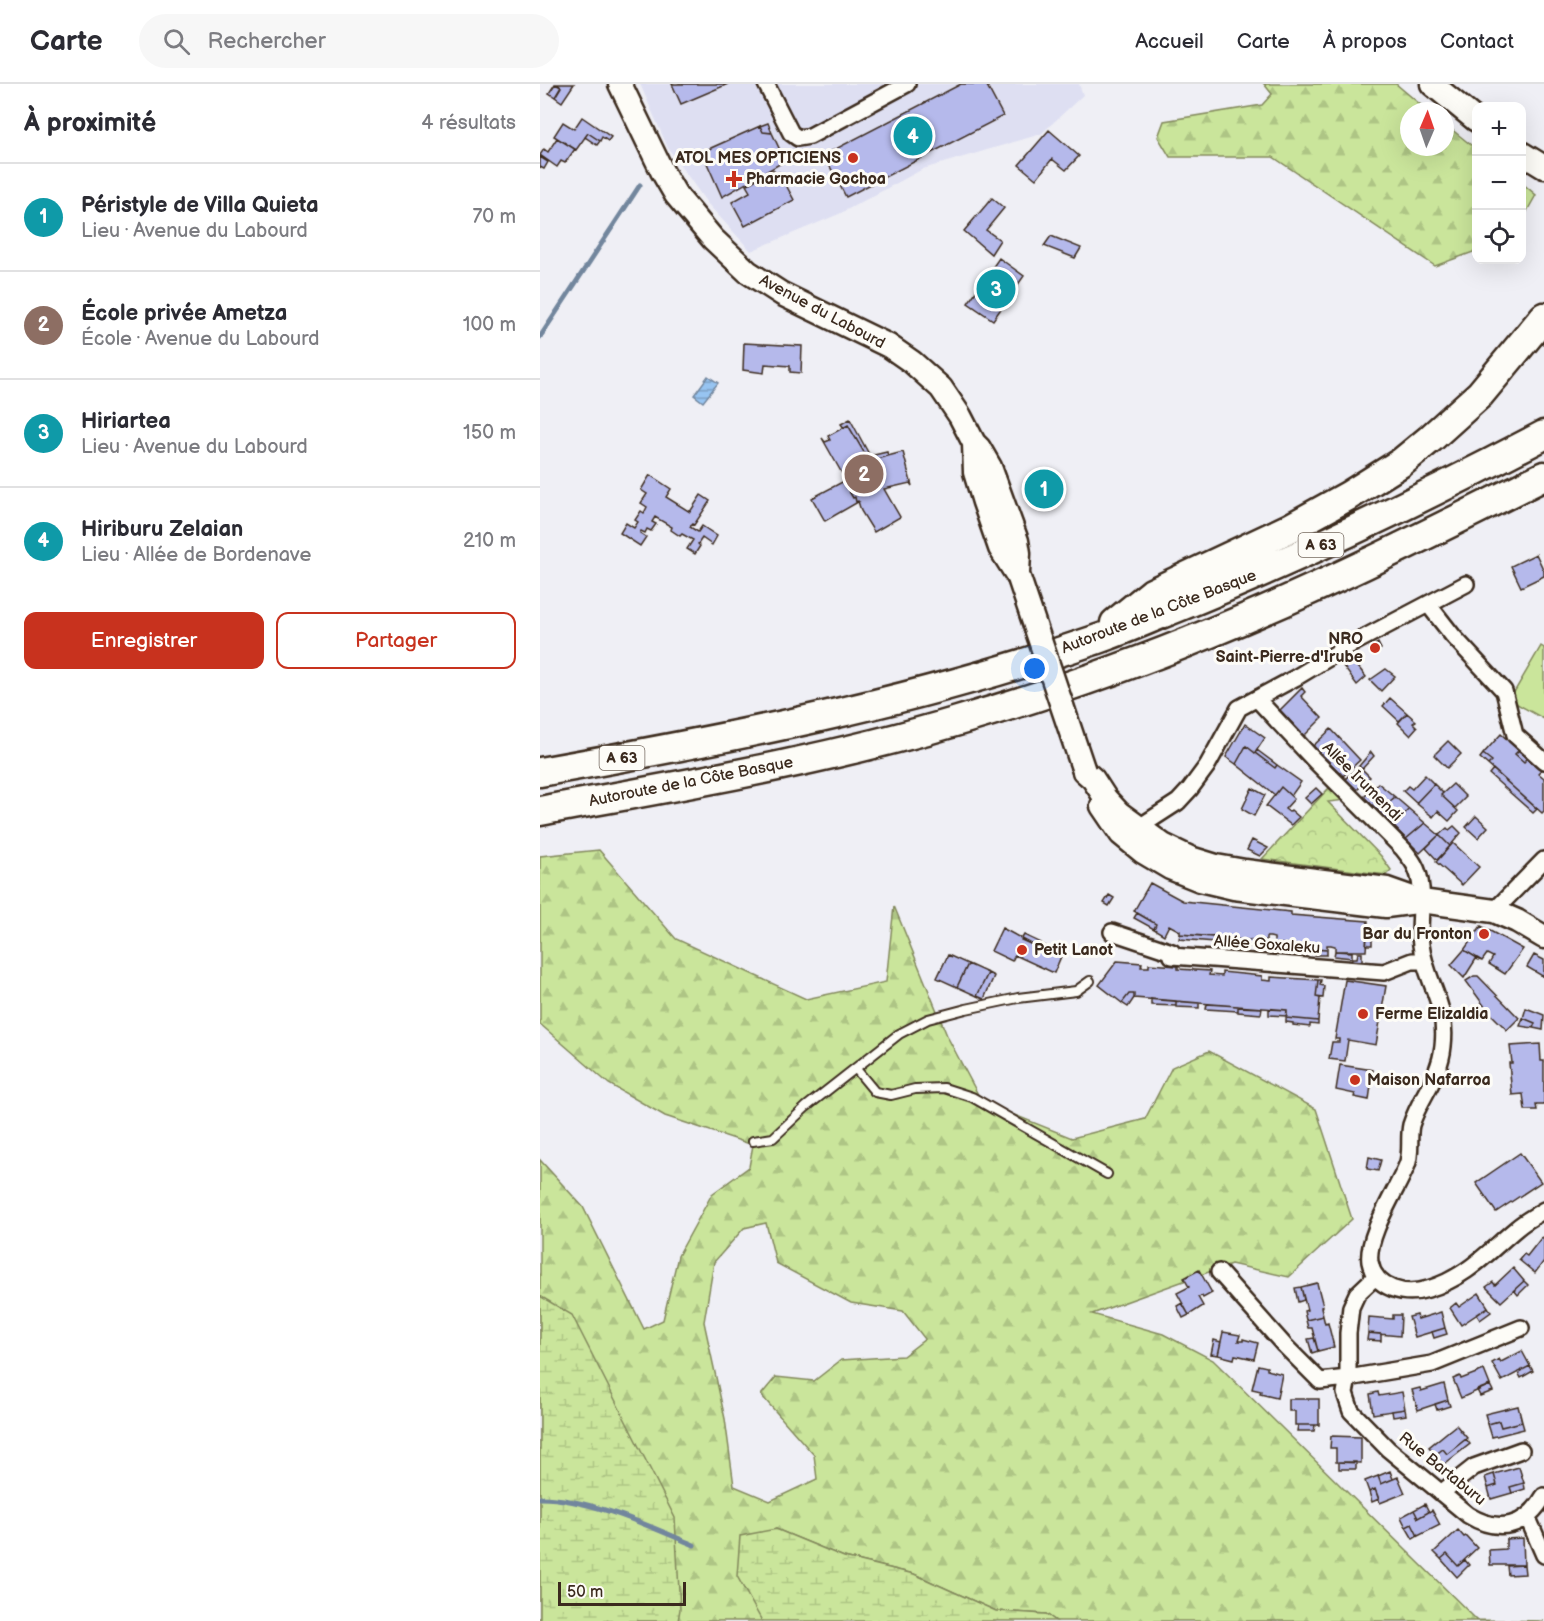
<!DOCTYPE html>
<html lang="fr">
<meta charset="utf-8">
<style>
body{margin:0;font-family:"Balsamiq Sans",sans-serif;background:#f7f7f7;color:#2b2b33}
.controls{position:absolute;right:18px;top:18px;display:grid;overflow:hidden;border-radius:12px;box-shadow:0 6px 24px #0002}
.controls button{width:54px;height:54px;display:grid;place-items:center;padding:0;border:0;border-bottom:2px solid #e1e1e2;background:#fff;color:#2b2b33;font:30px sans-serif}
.compass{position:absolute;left:860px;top:18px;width:54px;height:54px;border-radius:50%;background:#fff;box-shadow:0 6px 24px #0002;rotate:2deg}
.scale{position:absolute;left:18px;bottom:15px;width:128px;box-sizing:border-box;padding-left:6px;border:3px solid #3b2a1e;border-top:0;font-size:16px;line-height:21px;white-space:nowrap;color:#3b2a1e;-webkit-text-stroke:4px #fdfcf7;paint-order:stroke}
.you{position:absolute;left:495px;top:585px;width:21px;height:21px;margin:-15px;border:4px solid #fff;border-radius:50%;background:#1a73e8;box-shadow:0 0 0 9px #1a73e833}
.badge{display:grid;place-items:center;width:39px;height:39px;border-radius:50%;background:#c8321e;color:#fff;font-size:20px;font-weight:700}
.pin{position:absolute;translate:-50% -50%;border:3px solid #fff;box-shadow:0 2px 6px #0006}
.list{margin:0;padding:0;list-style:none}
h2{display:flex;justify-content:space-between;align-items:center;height:78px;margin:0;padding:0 24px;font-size:26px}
h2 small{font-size:20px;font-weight:400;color:#7c7c81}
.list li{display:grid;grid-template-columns:39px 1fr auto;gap:18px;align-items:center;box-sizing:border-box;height:108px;padding:0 24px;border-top:2px solid #e1e1e2}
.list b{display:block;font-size:22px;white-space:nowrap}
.list p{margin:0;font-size:20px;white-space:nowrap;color:#7c7c81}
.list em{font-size:20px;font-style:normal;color:#7c7c81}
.actions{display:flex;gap:12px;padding:18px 24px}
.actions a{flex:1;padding:14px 0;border:2px solid #c8321e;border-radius:12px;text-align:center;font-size:21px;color:#c8321e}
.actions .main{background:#c8321e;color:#fff}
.icon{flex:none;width:33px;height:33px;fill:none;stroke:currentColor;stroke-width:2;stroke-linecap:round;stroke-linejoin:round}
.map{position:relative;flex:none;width:1004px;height:1537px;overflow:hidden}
header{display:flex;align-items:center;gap:36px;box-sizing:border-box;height:84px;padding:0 30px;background:#fff;border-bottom:2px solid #e1e1e2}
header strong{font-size:28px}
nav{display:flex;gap:33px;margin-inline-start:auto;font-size:21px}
.search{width:420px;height:54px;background:#f7f7f7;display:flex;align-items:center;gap:15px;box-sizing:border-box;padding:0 21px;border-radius:33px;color:#7c7c81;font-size:22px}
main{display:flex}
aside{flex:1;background:#fff}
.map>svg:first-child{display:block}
</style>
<header>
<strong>Carte</strong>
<div class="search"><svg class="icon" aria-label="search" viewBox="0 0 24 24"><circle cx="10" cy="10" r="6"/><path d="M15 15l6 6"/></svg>Rechercher</div>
<nav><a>Accueil</a><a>Carte</a><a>À propos</a><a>Contact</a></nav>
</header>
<main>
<aside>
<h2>À proximité<small>4 résultats</small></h2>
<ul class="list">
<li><span class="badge" style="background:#0f9aa8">1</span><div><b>Péristyle de Villa Quieta</b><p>Lieu · Avenue du Labourd</p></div><em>70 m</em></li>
<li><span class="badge" style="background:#8d6e63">2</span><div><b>École privée Ametza</b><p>École · Avenue du Labourd</p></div><em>100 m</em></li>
<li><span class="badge" style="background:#0f9aa8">3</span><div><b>Hiriartea</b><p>Lieu · Avenue du Labourd</p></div><em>150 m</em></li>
<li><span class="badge" style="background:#0f9aa8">4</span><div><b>Hiriburu Zelaian</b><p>Lieu · Allée de Bordenave</p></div><em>210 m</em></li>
</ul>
<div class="actions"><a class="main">Enregistrer</a><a>Partager</a></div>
</aside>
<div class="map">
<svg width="1004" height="1537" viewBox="0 0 1004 1537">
<defs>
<pattern id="forest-firs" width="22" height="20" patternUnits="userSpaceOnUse" patternTransform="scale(1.5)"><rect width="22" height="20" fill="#cae59b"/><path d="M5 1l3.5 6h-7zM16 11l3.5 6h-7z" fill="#aec585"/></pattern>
<pattern id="wetland-marsh" width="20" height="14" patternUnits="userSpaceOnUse" patternTransform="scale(1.5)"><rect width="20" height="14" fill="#cae59b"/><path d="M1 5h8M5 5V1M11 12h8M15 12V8" fill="none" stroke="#aec585"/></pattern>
<pattern id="park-crowns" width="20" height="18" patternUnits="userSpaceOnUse" patternTransform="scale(1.5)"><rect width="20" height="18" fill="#cae59b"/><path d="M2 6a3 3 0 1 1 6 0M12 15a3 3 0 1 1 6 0" fill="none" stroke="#aec585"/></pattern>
<pattern id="water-rules" width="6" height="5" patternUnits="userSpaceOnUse" patternTransform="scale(1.5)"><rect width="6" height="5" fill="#97c4f1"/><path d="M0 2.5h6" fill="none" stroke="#7c9fc3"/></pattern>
</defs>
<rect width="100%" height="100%" fill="#efeff5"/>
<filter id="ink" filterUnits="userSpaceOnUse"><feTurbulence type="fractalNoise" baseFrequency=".0167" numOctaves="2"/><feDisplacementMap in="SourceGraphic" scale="12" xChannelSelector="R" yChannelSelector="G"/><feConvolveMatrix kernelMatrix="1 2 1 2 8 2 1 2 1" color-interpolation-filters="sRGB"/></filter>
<g filter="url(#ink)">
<path fill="#dedff2" d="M100,0h439l4,11 -42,39 -118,35 -84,45 -88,37 -44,-48 -39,-55z"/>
<path fill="url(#forest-firs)" stroke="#82885c" stroke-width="1.5" fill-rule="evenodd" d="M724,0h132l32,27h-19v36h36v-23l31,25v102l-41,15 -162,-109h-103l-12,-20 6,-16 98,-16 10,-11z
M982,99l14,12 -14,25z
M59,766l77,89 130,60 80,-17 8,-76 54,132 34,64 90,36 73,-19 27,-52 37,-16 107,58 36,110 -63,58 -58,-13 -139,50 71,20 50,26 264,260 67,1h-488l-10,-7 -50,-3 -82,-37 -70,-17 -68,-28 -14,92h-222v-461l43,47 61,122 19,-9 15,-64 34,-62 37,-27 4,-22 -88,-29 -56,-32 -69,-60v-168zM226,1139l10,40 75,40 52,8 22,28 -22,17 -62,4 -27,21 -38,-4 -15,18 53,60 3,24 -47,22 -36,-15 -9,-67 -21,-97 10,-60 30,-34z"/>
<path fill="url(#wetland-marsh)" stroke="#82885c" stroke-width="1.5" d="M0,1212l32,19 103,203 5,91 -2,12h-138z
M236,1445l68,28 70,17 82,37 50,3 10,7h-294l-25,-45 3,-40z"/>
<path fill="url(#park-crowns)" stroke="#82885c" stroke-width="1.5" d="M794,704l12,12 -18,2 53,54 10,14 -5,5 -124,-16 66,-70z"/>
<path fill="#cae59b" stroke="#82885c" stroke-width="1.5" d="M1001,562l3,2v71l-27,-15 -4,-10z"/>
<path fill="url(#water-rules)" stroke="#72869d" stroke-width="1.5" d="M168,292l10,7 -15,19 -9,-7z"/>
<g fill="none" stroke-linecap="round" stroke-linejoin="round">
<path stroke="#72869d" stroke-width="5" d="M0,253l100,-152
M0,1414c48,0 109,28 154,47"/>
</g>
<path fill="#b5b9eb" stroke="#3b2a1e" stroke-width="1.5" d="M15,0l6,3 -6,10 -6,-4z
M17,0h17l-12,18 -7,-5 6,-10z
M132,0h56l-47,20z
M421,0h25l17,32 -157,81 -22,-42z
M42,33l29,20 -3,4 -6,-4 -2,4 -12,-8 -12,17 -22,-14 9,-14 11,7z
M228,39l4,10 -9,-1 -3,-6z
M220,42l3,6 9,1 13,28 -63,36 -20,-45z
M509,46l30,26 -13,14 -14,-11 -16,20 -17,-14z
M48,49l12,8 -3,4 -12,-8z
M17,54l18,11 -10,14 -4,-2 -4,6 -17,-12 4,-6 4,3z
M0,73l8,5 -4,7 -4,-2z
M233,86l3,4 3,-2 15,28 -49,26 -13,-24 18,-10 -4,-7z
M452,114l12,10 -18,22 14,10 -9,14 -27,-23z
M511,152l30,12 -6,10 -31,-12z
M459,174l25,18 -31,44 -25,-17z
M204,259l58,3 -1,27 -11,-1v-6l-25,-2 -1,9 -21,-3z
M310,335l20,37 17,-4 1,4 -19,5 -21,-36 -4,3 -3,-4z
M308,341l21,36 34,-9 9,34 -2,-3 -26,6 16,28 -26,15 -13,-21 -3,-10 -2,1 -1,-5 -2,1 -7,-12 2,-2 -26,-46 3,4 5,-2 -2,-4z
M110,391l21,14 -5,8 24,15 11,-17 9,6 -16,24 -2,-1 -2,3 8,5 4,-6 15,10 -5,9 -10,-7 -4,6 2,2 -5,8 -8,-5 6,-9 -11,-6 -2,2 -9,-6 1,-3 -17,-10 -3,5 4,2 -5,7 -4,-2 -2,4 -4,-2 -1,2 6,4 -6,9 -20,-13 6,-10 8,5 4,-6 -3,-2 6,-9 3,2 3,-6 -6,-4 6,-9 -6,-4z
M306,396l2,4 -2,2 7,12 2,-1 1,5h2l-33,19 -13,-23z
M996,470l8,17v5l-23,11 -10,-21z
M838,559l3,6 -8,4 -3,-5z
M812,575l14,18 -9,8 -14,-19z
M846,585l9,7 -14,15 -11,-11z
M762,604l3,4 -4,4 21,22 -18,18 -24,-26z
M850,614l17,15 -8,8 -16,-15z
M867,629l9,8 -3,2 4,4 -7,8 -12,-12z
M705,640l20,14 -10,15 -9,-7 -10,18 -10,-7z
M791,645l29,31 -17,16 -30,-30z
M961,650l18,16 -4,4 9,8 5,-5 10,9 2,4 -3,3 6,5v33l-2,2 -54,-48 4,-4 -9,-7z
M908,657l13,13 -14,14 -13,-13z
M706,662l29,22 2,-3 24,17 -10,14 -10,-9 -6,8 -39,-31z
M717,666l20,15 -2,3 -20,-15z
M979,666l9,8 -4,4 -9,-8z
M831,668l3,4 -12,13 -3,-3z
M943,670l9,7 -4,4 -8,-7z
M819,682l11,11 -13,13 -12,-11z
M953,685l44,40 -4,4 -44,-39z
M885,691l9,9 -18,19 -13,-12 5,-5 4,3z
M838,699l17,14 -17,14 -14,-14z
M894,700l9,9 -2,2 17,16 -9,10 -11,-10 -5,6 -17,-14z
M913,700l13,13 -11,11 -14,-13z
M741,703l13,12 -9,10 4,3 2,-2 8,7 -8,8 -25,-19z
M712,704l13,7 -11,21 -12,-7z
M776,704l6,6 -11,10 -6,-6z
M855,713l14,12 -16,17 -15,-15z
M869,725l16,14 -19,16 -13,-13z
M936,732l12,11 -10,11 -12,-11z
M885,739l14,12 -19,18 -14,-14z
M914,742l7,7 -11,13 -11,-11 8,-7 2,2z
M899,751l11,11 -13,14 -11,-12z
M712,756l16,8 -8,8 -13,-6z
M913,759l26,24 -17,18 -26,-23z
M610,799l33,18 108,11v3l77,6 -2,30h-31v-5l-4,-1h-4v5l-38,-2v-4h-15v-6l-4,-1h-4v5l-86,-8v-3l-11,-6 -5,10 -10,-6 2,-5 -22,-13z
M569,811l5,3 -5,8 -5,-3z
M597,829l19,11 -2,5 -20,-11z
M941,842l42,23 -18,25 -16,-10 4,-7 -6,-3 -5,7 -18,-11z
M462,844l37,20 2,-4 21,10 -8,19 -39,-18 -3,6 -21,-10z
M827,849l5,1v11h-6z
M640,850l48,4 -1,5 -48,-4z
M484,851l17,8 -2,5 -18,-8z
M687,855l28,2 -1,6 -27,-3z
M715,857l11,1v6l-12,-1z
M734,860h15v5l-16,-1z
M749,864h11v6l-12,-1z
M776,865l11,1v5h-12z
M924,866l18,11 -6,-2 -12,19 -13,-13z
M795,867l17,1v6l-18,-2z
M818,869h4v12l-11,-1 1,-6h5z
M408,871l20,9 -11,23 -20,-9z
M994,871l10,5v17l-17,-10z
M577,877l25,2 -1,4h8v-3l29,2v3l32,2 -1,4 13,1v-4l40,4v4l9,1v-4l47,3 -2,17 4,1 -2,23 -32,-3 1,-8 -153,-12v-4h-5l-7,9 -23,-18z
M428,880l20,9 -11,23 -20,-9z
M448,889l6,3 -10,23 -7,-3z
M934,892h4l41,42 -12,12 -19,-19 -22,-30z
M778,896h3l-1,5 4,1 -1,12 -7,-1z
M805,896l41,6 -10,59 -28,-5 -3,21 -16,-2 3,-17h7v-3h-4z
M589,910h5v4l-6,9 -6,-4z
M611,915l25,2v5l-25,-1z
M636,917l23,2v5l-23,-1z
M667,920l31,2v5l-32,-2z
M698,923l24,1 -1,6 -23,-2z
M986,924l18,7 -1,15 -10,-2 2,-5 -12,-5z
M729,925l18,1v6l-18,-1z
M746,934l32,3v4l-8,-1v3l-17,-2v-2l-7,-1z
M983,934l12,5 -2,5 -13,-2z
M1000,960l1,17h3v44h-8l1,5h-12l-2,-16 -11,1 -3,-32h3l-2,-17z
M800,981l33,5 -4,30 -15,-3 1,-3 -19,-4z
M980,1069l21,29 -45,30 -20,-29z
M829,1073l12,3 -3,11 -11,-2z
M1002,1153l2,2v22l-9,12 -16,-13 5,-6 3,2z
M973,1184l11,13 -23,21 -15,-15 7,-5 2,3z
M659,1186l13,23 -9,5 -1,-2 -4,1 5,9 -14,9 -12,-22 12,-6 -5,-9z
M984,1197l4,4 -10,10 -4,-5z
M777,1199l6,23 -2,1 2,9 -17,4 -2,-9 3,-1 -6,-23z
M761,1203l3,13 -6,2 -3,-14z
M939,1209l9,14 -27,18 -11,-17 6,-5 3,4z
M642,1219l7,12 -6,3 -6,-12z
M948,1223l3,5 -11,8 -3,-5z
M901,1228l4,16 -30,9 -6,-20 8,-2 1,4z
M853,1231h8l-1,21 -32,-3 1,-16 24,2z
M783,1232l2,8 3,-1 6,24 -16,4 -6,-23h-4l-2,-8z
M905,1244l2,6 -13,4 -2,-6z
M683,1248l17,3 -2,6h5v-2l15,4 -4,16 -19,-4 -1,4 -16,-4z
M828,1249l13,1v7l-14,-1z
M774,1254l4,13 -6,2 -4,-14z
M674,1256l7,2 -3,13 -7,-1z
M982,1267l8,15 -28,15 -10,-18 7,-4 2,3z
M718,1281l9,2v3l15,4 -5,24 -17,-4 1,-3 -9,-2z
M990,1282l3,5 -12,7 -3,-6z
M944,1286l6,15 -29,13 -8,-19 7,-3 1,3z
M904,1300l4,16 -30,10 -6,-20 8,-2 1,3z
M950,1301l3,6 -13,5 -3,-6z
M838,1308l1,4 23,-4 3,17 -32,5 -3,-20z
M749,1315h30v26h-24v-14h-6z
M908,1316l2,6 -13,4 -2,-6z
M978,1322l4,16 -21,5 -2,-6 -11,3 -3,-10z
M865,1325l1,6 -13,2 -1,-6z
M959,1337l2,6 21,-5 2,7 -32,8 -4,-13z
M758,1341h17l-1,6h-17z
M916,1341l11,13 -20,16 -4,-5 -8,6 -6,-8z
M791,1352l30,1v26l-25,-1v-14h-6z
M926,1355l4,5 -27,21 -8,-10 8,-6 4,5z
M799,1378h17v7h-17z
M979,1383l5,16 -14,4 2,6 -21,6 -3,-11 9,-3 -3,-11z
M850,1387l3,8 -12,5 -3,-8z
M954,1390l3,11 -9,3 -3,-11z
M838,1392l3,8 17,-7 7,16 -25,10 -5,-14 -6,3 -4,-11z
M984,1399l1,6 -13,4 -2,-6z
M835,1405l4,10 -7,3 -3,-10z
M885,1420l4,8 -11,6 -4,-8z
M874,1426l4,8 14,-8 8,15 -22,11 -6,-12 -6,3 -5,-10z
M872,1440l6,12 -5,3 -7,-12z
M918,1446l6,7 2,-1 11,12 -19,18 -11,-12 -6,5 -7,-7z
M983,1454l1,27h-34l-1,-15 17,-1v-10z
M907,1470l11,12 7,-6 4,5 -12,12 -16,-18z
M984,1481l1,9 -17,1 -1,-9z"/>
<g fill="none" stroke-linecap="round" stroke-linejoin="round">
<defs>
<path id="lane" d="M316,985l19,23 16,3 24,-6 29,-1 28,9 135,77
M213,1057l20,-3 33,-31 93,-73 29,-15 38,-10 52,-11 58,-7 14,-10"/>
<path id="street" d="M226,0l25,49 7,5 12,-2 97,-52
M888,520l25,32 51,55 11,44 29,26
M717,615l58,62 88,88c4,5 8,10 11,15 14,24 3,55 7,81 5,38 27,58 22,101 -3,32 -23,50 -32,79 -3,13 1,28 -4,40 -10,25 -41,71 -37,97 5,28 36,34 58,27 38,-11 60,-37 89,-61 8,-7 18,-12 27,-18
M602,753l-1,-9 3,-4 34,-22 12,-13 17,-23 32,-58 56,-30 55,-33 116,-61
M954,827l50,-51
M572,848l60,20v4l212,16 28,-11h12
M679,1188l65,73 36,36 28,-3 84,-14 89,-36
M836,1192l-19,18 -6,13 -3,26v45l-3,15 6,18 37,38 80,66c31,19 58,12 76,-19
M901,1409l33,-26 47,-17
M987,1432l17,39"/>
<path id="secondary" d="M80,0l42,87 14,24 37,44 35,33 34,22 107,52 23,16 29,26 19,28 14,27 5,5 11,19 27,74 2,12 -1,20
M892,0l44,36
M981,69l23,14
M434,359l1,29 9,30 16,46 19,30
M544,687l9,8 13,20 13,14 44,32 27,13 26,8 29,5 142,18 34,12 73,10 23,10 27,16
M562,722l19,28 22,18 27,16 30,12 34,8 152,18 31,-4"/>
<path id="highway" d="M575,539l37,-30 138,-65 58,-32 54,-34 28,-23 50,-45 64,-77
M0,688c186,-33 372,-69 552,-131 28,-9 56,-22 84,-33 126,-51 248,-110 368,-173
M0,727c140,-26 281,-49 418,-90 85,-25 170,-54 252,-88 114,-46 224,-102 334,-157"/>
</defs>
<use href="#lane" stroke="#3b2a1e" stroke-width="12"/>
<use href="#street" stroke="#3b2a1e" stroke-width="20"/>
<use href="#secondary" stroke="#3b2a1e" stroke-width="27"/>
<use href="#highway" stroke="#3b2a1e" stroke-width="33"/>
<use href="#lane" stroke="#fdfcf7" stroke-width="8"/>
<use href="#street" stroke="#fdfcf7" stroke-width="15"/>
<use href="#secondary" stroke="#fdfcf7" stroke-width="22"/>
<use href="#highway" stroke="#fdfcf7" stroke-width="28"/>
<defs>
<path id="secondary-bridge" d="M479,494l65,193"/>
</defs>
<use href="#secondary-bridge" stroke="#3b2a1e" stroke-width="27" stroke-linecap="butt"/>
<use href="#secondary-bridge" stroke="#fdfcf7" stroke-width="22"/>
</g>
</g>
<g fill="#c8321e" stroke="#fdfcf7" stroke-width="2">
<circle cx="313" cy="74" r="6"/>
<path d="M191 86h6v6h6v6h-6v6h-6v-6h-6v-6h6z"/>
<circle cx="835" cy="564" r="6"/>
<circle cx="944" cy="850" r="6"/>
<circle cx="482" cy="866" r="6"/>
<circle cx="823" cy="930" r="6"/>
<circle cx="815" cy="996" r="6"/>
</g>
<g text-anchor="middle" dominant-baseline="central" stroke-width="6" stroke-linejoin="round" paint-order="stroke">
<g fill="#fdfcf7" stroke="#75695f" stroke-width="1.5">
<rect x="758.5" y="449" width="45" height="24" rx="4.5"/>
<rect x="59.5" y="662" width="45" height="24" rx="4.5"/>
</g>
<g font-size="15" font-weight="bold" fill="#3b2a1e">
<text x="781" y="461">A 63</text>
<text x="82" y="674">A 63</text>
</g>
<g font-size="16" font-weight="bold" fill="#3b2a1e" stroke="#fdfcf7" text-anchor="start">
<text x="301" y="74" text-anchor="end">ATOL MES OPTICIENS</text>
<text x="206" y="95">Pharmacie Gochoa</text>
<text x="823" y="555" text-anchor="end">NRO<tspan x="823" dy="18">Saint-Pierre-d'Irube</tspan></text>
<text x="932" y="850" text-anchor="end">Bar du Fronton</text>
<text x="494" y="866">Petit Lanot</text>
<text x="835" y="930">Ferme Elizaldia</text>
<text x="827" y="996">Maison Nafarroa</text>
</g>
<g font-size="16" fill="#3b2a1e" stroke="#fdfcf7">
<text transform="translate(282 228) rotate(28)">Avenue du Labourd</text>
<text transform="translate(619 528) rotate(-21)">Autoroute de la Côte Basque</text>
<text transform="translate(151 698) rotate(-11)">Autoroute de la Côte Basque</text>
<text transform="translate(822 698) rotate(45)">Allée Irumendi</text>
<text transform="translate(727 861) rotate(4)">Allée Goxaleku</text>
<text transform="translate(902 1385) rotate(39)">Rue Bartaburu</text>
</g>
</g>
</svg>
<div class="controls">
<button>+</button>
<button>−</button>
<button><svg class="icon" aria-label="locate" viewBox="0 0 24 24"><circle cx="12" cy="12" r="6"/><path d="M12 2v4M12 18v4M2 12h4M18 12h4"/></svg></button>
</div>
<svg class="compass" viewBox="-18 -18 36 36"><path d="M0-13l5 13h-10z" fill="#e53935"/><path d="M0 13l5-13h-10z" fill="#7c7c81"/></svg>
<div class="scale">50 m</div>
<div class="you"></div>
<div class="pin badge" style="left:504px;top:405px;background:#0f9aa8">1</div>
<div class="pin badge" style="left:324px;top:390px;background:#8d6e63">2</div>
<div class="pin badge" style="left:456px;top:205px;background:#0f9aa8">3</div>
<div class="pin badge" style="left:373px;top:52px;background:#0f9aa8">4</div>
</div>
</main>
